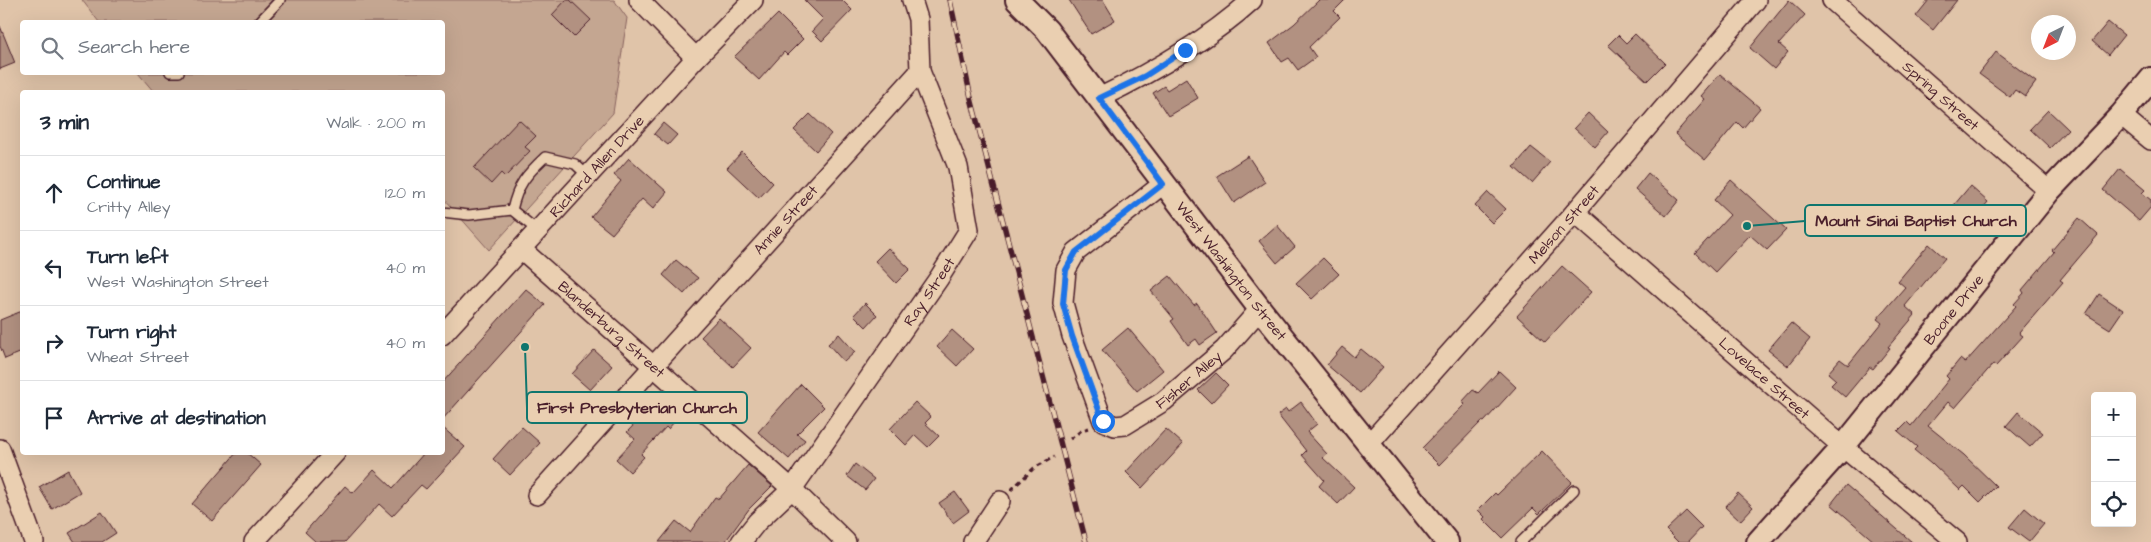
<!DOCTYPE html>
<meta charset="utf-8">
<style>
body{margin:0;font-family:"Architects Daughter",sans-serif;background:#f6f6f7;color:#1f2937}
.controls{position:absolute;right:15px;bottom:15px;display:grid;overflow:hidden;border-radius:5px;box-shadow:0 5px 20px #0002}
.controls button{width:45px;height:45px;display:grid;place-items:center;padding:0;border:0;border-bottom:1px solid #e0e1e3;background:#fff;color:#1f2937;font:25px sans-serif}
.compass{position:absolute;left:2031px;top:15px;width:45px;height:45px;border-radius:50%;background:#fff;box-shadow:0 5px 20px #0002;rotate:222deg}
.stop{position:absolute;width:15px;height:15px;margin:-11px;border:4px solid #1a73e8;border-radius:50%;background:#fff}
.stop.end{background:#1a73e8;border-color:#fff;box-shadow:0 1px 5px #0008}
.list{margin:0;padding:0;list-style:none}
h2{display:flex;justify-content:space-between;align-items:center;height:65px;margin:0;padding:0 20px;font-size:21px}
h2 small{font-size:16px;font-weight:400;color:#747a83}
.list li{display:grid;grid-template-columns:32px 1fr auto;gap:15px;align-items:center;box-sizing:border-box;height:75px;padding:0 20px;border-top:1px solid #e0e1e3}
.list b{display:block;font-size:19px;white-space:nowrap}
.list p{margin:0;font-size:16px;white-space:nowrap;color:#747a83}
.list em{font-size:16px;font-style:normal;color:#747a83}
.icon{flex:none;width:28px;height:28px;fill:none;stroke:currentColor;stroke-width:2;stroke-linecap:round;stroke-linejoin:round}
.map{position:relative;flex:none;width:2151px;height:542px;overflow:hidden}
.search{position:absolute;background:#fff;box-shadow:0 5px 20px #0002;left:20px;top:20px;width:425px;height:55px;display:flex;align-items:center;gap:12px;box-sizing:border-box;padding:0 18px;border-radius:5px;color:#747a83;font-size:19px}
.panel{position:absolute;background:#fff;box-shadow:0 5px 20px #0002;left:20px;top:90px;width:425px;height:365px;border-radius:5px}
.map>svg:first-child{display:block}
</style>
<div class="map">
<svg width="2151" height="542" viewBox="0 0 2151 542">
<rect width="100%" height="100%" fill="#e0c4a9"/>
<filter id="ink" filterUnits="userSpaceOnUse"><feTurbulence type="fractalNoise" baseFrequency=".02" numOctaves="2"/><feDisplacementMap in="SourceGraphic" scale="10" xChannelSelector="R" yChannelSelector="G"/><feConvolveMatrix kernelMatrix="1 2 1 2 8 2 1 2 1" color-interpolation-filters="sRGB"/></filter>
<g filter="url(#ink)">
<path fill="#c4a691" stroke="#87625e" d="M82,0h532l13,18 -14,95 -124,137 -46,-52 -1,-106h-288l-16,-19 304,-1v-50h-343z"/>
<path fill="#b29181" stroke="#4a1f2b" d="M566,0h4l21,20 -17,17 -22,-22z
M804,0h38l10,10 -30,31 -10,-10 11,-12z
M1069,0h34l12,20 -24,14z
M1319,0h26l-11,11 6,6 -31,30 7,10 -18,13 -9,-12 -7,4 -13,-19 25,-19z
M1789,0l16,15 -26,29 9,8 -14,17 -24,-21z
M1929,0h28l-24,30 -17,-14z
M778,14l25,25 -16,16 -3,-3 -25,28 -25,-23z
M2108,22l16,13 -16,20 -16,-14z
M0,26l15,37 -15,6z
M1635,34l30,29 -18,18 -39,-36 10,-10 8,8z
M1996,52l40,30 -11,15 -10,-7 -5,7 -31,-23z
M1720,74l40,34 -17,20 -6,-6 -32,38 -30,-26 30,-35 -4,-3z
M1186,78l12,20 -30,18 -15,-23 11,-7 3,4z
M2048,110l20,19 -18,19 -20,-19z
M1588,113l20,19 -13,15 -21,-19z
M810,114l21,20 -15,17 -22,-21z
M519,120l17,16 -11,11 5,4 -25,26 -4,-4 -10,11 -17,-16z
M663,123l14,12 -9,10 -14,-11z
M1531,147l19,15 -18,21 -18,-16z
M742,152l31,31 -14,15 -32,-30z
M1248,156l17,26 -31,21 -17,-27z
M629,158l38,34 -14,17 -11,-10 -30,35 -21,-17 30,-36 -7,-6z
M2120,169l25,21 -3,3 9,7v7l-12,14 -36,-31z
M1648,173l31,27 -13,16 -31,-27z
M1731,180l55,50 -19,20 -17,-15 -35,37 -20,-19 35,-38 -16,-15z
M1970,186l18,16 -28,33 -10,-9 7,-8 -8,-7z
M1488,192l18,17 -14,14 -17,-17z
M2079,218l19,17 -38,45 3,2 -44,51 4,3 -27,30 -3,-2 -38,44 -7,-6 -20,24 36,29 32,31 -16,16 -16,-16 -4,4 -28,-27 -1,1 -17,-14 3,-3 -19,-16 9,-9 4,4 38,-47 -3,-3 14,-17 5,4 51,-57 -2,-2 10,-11 -2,-3 32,-38 -2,-2z
M1277,225l18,22 -18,16 -18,-22z
M1929,244l16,14 -40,48 10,9 -27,32 2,1 -17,21 -3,-2 -25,30 -14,-12 5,-5 -8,-7 12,-14 8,6 34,-42 -5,-4 28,-32 -7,-6z
M888,248l22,21 -14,14 -21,-22z
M1323,258l16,16 -27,25 -16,-16z
M676,260l22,18 -14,16 -21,-19z
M1562,266l29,26 -46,50 -28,-26z
M1170,276l24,29 3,-2 20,30 -17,12 -4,-6 -8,6 -17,-24 3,-2 -23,-28z
M526,289l19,16 -103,115v-37z
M2099,294l24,16 -13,19 -24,-15z
M865,303l12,12 -11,12 -12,-12z
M22,311v41l-17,7 -5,-13v-26z
M719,318l32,30 -18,19 -32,-30z
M1791,323l19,16 -22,27 -20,-16z
M1128,328l35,42 -26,21 -35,-41z
M952,330l21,19 -16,17 -20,-19z
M839,334l16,18 -11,10 -16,-18z
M1342,347l12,10 7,-8 22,18 -23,26 -33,-28z
M594,350l18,16 -22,24 -18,-16z
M1499,371l17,16 -32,35 -2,-1 -43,44 -17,-17 43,-44 -3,-2 11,-12 5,3z
M1216,373l12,12 -17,18 -13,-13z
M801,384l23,23 -27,27 8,6 -16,19 -31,-27z
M662,396l20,17 -14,16 -2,-2 -25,27 3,3 -14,15 -14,-13 19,-20 -8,-7z
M915,402l16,15 -6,6 14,13 -11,11 -13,-12 -9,10 -16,-16z
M1301,402l16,22 -10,8 20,22 -4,4 31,29 -16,17 -19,-18 5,-6 -22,-25 4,-4 -28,-36 8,-6 2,3z
M2018,412l25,21 -13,14 -24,-21z
M442,427l23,20 -39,42 -5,-4 -29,31 -13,-12 -34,38h-29l-11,-10 40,-46 8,7 21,-23 19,18 32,-36h17z
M522,427l18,16 -30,32 -17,-16z
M1166,429l17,15 -41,44 -16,-16z
M1542,451l30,31 -33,32 -6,-6 -31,30 -19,-19 2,-2 -7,-7 17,-17 2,2z
M237,452h9l15,13 -49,56 -20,-17z
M855,464l19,15 -9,11 -18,-14z
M748,465l24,21 -23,23 -24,33h-66l17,-21 14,11 25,-35 4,2z
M68,470l12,22 -28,17 -13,-22z
M1846,485l66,57h-37l-44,-38z
M955,492l14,19 -16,12 -14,-20z
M1738,493l15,14 -13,14 -15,-14z
M2025,508l19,16 -15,18 -20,-15z
M1686,511l16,16 -14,15h-10l-12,-12z
M102,512l14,21 -14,9h-27l-6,-9z"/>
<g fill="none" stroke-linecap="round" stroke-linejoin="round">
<defs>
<path id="service" d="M259,22l21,-22
M170,72h9
M512,210c6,-26 14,-35 33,-53l30,7 13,12
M442,212l27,3 43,-5 26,21
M1521,542l53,-52"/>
<g id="minor">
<path d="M639,0l57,58"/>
<path id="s1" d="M1832,0l217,191"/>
<path d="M1099,98c52,-25 110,-59 153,-98"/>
<path d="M2121,115l30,25"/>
<path id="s2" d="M1163,184l-87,68 -10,18 -3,33 9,33 31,85 12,5 10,-1 39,-24 60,-51 36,-41"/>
<path id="s3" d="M1575,212l268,235 114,95"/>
<path id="s4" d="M521,249l271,240 54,53"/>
<path id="s5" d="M442,335l254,-277 57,-58"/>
<path id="s6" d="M1368,445l207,-233 181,-212"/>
<path d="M0,449l34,93"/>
<path id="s7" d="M537,495l383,-424"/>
<path d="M254,542l82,-90"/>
<path id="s8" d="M741,542l16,-20 35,-33 147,-211 30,-48 -11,-63 -38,-96 -2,-52 -6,-19"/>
<path d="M973,542l27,-41"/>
</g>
<g id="tertiary">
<path id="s9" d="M1017,0l30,30 213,279 187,233"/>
<path id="s10" d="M1758,542l85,-95 206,-256 72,-76 30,-36"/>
</g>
</defs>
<use href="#service" stroke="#4a1f2b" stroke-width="12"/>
<use href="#minor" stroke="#4a1f2b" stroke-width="22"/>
<use href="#tertiary" stroke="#4a1f2b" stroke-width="26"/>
<path stroke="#4a1f2b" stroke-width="3" stroke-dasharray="5 4" stroke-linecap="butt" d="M1070,439l12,-9 7,-2
M1011,490l23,-22 20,-11"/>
<use href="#service" stroke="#eacfb1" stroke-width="9"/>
<use href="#minor" stroke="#eacfb1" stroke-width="19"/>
<use href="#tertiary" stroke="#eacfb1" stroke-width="22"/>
<defs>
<path id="rail" d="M950,0l21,98 115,444"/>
</defs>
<use href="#rail" stroke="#4a1f2b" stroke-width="5.5"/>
<use href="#rail" stroke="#eacfb1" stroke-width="4" stroke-dasharray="11" stroke-linecap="butt"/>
</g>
</g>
<g fill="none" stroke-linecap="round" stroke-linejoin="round" filter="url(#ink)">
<path stroke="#1a73e8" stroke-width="6" d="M1103,421l-31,-85 -9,-32 3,-34 10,-18 87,-68 -64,-86 46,-22 40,-26"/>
</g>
<g text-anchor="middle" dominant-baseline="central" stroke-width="4" stroke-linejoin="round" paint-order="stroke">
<g font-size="15" fill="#4a1f2b" stroke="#eacfb1">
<text stroke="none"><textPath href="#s1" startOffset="145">Spring Street</textPath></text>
<text stroke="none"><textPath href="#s5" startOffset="229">Richard Allen Drive</textPath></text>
<text stroke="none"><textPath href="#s7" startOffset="371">Annie Street</textPath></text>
<text stroke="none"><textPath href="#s6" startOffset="295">Melson Street</textPath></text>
<text stroke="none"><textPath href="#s9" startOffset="346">West Washington Street</textPath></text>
<text stroke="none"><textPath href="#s8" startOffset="314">Ray Street</textPath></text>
<text stroke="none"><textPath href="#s10" startOffset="304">Boone Drive</textPath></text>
<text stroke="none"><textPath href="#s4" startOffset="121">Blanderburg Street</textPath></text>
<text stroke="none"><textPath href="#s3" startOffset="252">Lovelace Street</textPath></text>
<text stroke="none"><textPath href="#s2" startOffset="390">Fisher Alley</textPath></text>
</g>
</g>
<path fill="none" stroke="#0f766e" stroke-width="2" d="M1747 226L1805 221M525 347L527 408"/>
<g fill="#0f766e" stroke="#eacfb1" stroke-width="2">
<circle cx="1747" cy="226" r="5"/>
<circle cx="525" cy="347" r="5"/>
</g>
<g fill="#eacfb1" stroke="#0f766e" stroke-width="2">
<rect x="1805" y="205" width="221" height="31" rx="5"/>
<rect x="527" y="392" width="220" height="31" rx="5"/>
</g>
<g font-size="16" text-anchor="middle" font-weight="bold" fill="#4a1f2b">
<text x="1916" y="226">Mount Sinai Baptist Church</text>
<text x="637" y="413">First Presbyterian Church</text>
</g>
</svg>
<div class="controls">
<button>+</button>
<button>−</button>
<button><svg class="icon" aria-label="locate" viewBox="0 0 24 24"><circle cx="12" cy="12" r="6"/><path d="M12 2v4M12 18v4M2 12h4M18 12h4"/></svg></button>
</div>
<svg class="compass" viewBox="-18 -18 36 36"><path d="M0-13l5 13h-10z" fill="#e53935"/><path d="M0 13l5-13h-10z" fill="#747a83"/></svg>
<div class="stop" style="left:1103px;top:421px"></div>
<div class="stop end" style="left:1185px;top:50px"></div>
<div class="search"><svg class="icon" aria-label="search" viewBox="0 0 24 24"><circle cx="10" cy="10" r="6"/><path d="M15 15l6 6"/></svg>Search here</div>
<section class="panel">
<h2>3 min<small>Walk · 200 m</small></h2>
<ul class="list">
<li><svg class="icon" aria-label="ahead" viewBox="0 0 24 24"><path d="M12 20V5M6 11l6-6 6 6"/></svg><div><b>Continue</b><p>Critty Alley</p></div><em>120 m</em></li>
<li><svg class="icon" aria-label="left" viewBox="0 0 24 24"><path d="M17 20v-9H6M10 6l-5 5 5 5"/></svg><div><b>Turn left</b><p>West Washington Street</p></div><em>40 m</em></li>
<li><svg class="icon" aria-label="right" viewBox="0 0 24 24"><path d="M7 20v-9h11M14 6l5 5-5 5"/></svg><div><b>Turn right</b><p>Wheat Street</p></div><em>40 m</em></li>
<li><svg class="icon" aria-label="arrive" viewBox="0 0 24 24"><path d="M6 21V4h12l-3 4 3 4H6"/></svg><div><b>Arrive at destination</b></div></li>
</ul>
</section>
</div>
